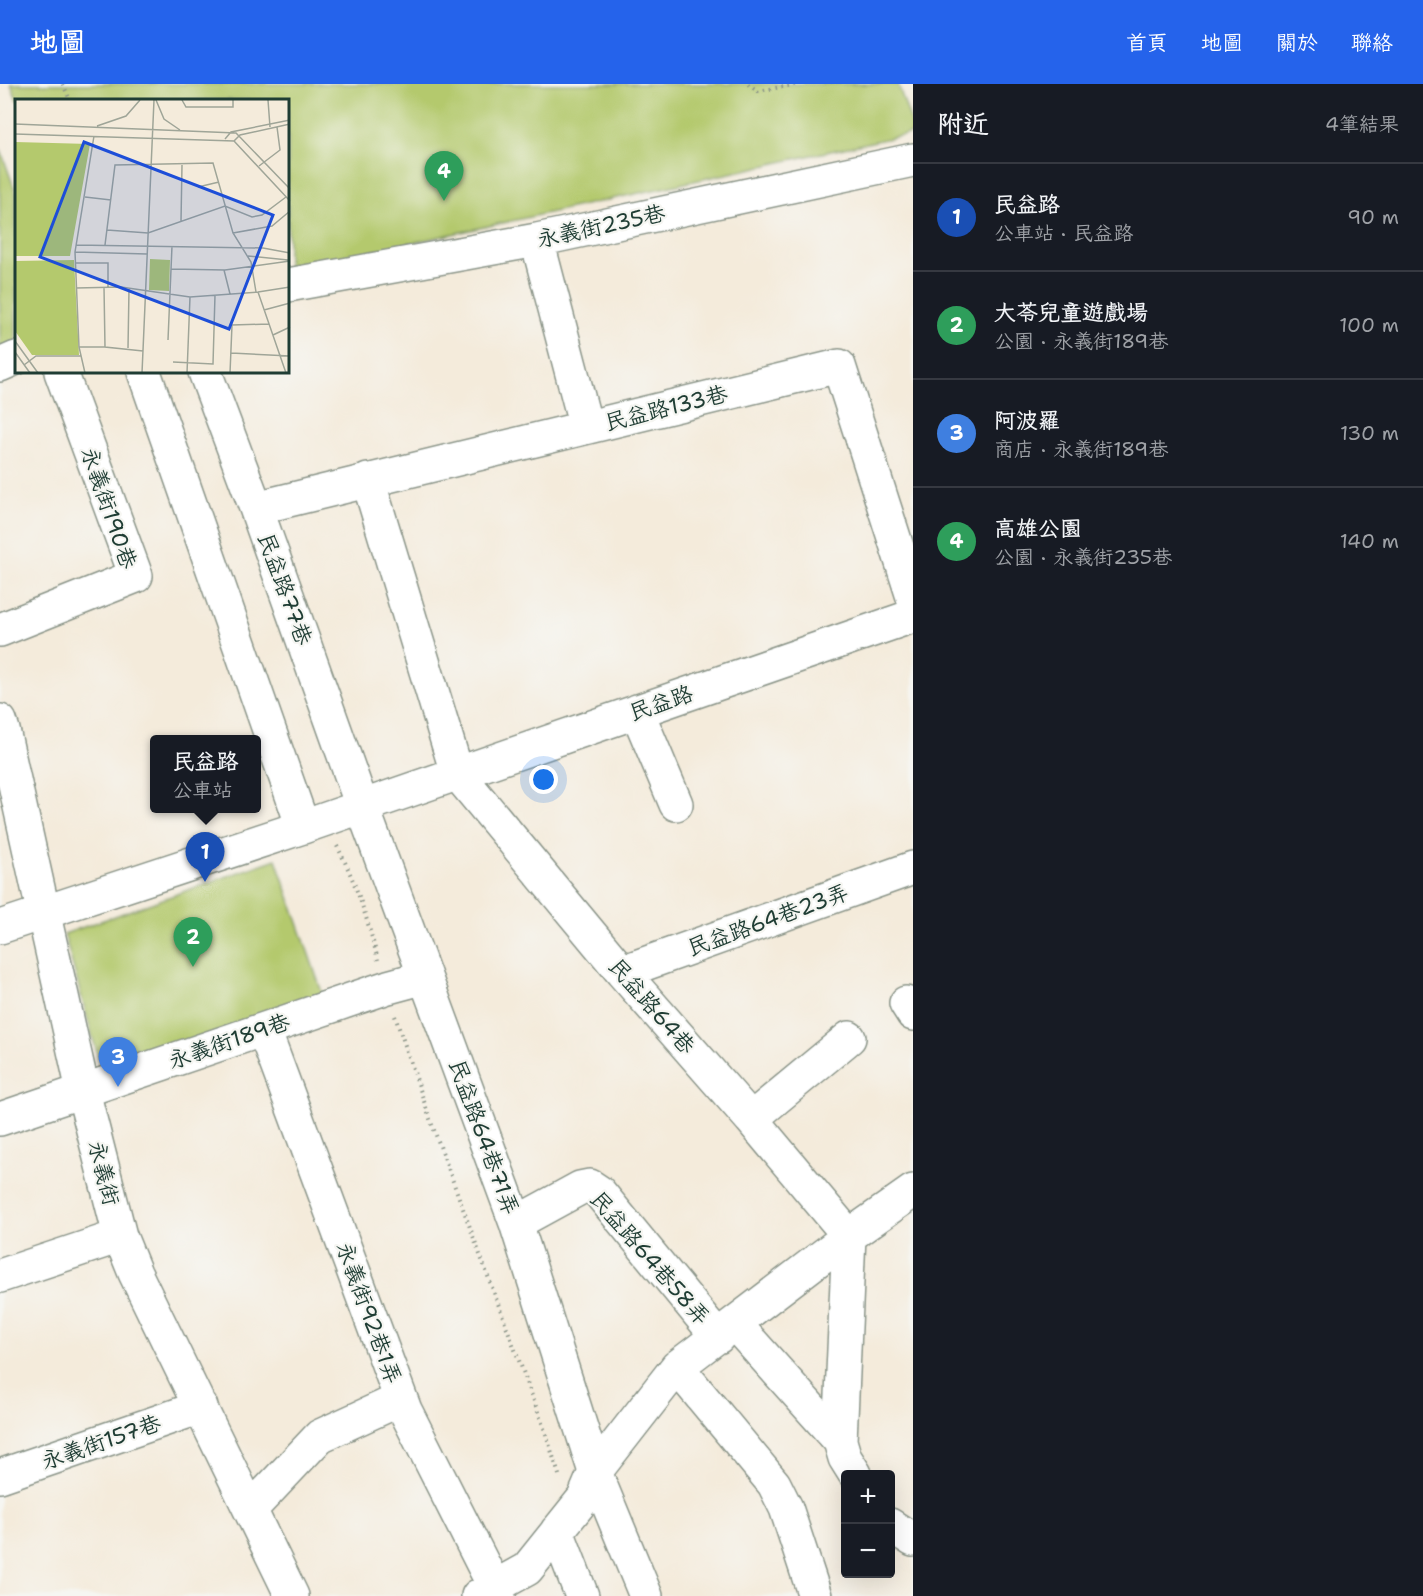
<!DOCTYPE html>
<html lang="zh-TW">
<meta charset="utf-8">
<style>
body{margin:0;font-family:"Shantell Sans","LXGW WenKai TC",sans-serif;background:#242831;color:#f1f3f6}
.controls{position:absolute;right:18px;bottom:18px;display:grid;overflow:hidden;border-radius:6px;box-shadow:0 6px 24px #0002}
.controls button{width:54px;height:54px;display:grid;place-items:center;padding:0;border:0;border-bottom:2px solid #363941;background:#171b24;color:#f1f3f6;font:30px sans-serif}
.you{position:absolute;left:544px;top:696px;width:21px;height:21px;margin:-15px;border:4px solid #fff;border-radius:50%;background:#1a73e8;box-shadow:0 0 0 9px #1a73e833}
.badge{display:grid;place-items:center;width:39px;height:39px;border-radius:50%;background:#2563eb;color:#fff;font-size:20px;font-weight:700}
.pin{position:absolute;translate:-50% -50px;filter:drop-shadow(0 2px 3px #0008)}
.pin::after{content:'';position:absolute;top:32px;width:21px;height:18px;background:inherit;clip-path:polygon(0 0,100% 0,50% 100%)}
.popup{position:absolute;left:150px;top:651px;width:111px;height:78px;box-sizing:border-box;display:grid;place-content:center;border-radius:6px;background:#171b24;filter:drop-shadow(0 2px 4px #0005);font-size:20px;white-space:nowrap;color:#9ea1a6}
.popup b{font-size:22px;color:#f1f3f6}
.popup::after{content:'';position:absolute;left:50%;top:100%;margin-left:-12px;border:12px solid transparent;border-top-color:#171b24}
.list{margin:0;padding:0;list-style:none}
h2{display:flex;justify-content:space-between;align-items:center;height:78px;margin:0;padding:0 24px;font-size:26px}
h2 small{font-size:20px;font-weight:400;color:#9ea1a6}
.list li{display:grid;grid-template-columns:39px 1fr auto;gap:18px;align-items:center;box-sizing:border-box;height:108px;padding:0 24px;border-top:2px solid #363941}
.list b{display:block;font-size:22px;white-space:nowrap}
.list p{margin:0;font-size:20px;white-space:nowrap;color:#9ea1a6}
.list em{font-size:20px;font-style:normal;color:#9ea1a6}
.map{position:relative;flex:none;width:913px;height:1512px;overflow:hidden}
header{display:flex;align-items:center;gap:36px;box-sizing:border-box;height:84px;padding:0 30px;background:#2563eb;color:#fff}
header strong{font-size:28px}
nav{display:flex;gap:33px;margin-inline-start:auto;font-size:21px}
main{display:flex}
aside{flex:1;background:#171b24}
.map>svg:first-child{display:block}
</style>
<header>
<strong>地圖</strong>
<nav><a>首頁</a><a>地圖</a><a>關於</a><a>聯絡</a></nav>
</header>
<main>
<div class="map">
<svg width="913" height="1512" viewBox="0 0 913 1512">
<rect width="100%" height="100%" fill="#f6f6f2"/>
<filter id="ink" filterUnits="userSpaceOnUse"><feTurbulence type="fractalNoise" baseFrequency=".0167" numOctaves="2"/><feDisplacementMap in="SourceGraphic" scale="12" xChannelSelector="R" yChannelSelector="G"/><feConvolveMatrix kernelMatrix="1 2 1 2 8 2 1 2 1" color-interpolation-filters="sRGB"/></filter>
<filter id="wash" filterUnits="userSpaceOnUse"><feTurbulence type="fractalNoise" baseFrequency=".008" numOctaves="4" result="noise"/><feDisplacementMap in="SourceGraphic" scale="24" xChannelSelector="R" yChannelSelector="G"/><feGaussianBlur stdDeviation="1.35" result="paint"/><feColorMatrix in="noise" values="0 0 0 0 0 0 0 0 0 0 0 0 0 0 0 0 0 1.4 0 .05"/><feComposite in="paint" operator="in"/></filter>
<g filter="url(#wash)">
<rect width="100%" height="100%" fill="#f4ebdb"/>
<path fill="#b4c96d" stroke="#6a8350" stroke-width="1.5" d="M11,0h887l15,44v5l-625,137v-170h-271z
M0,64l16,45v161l-16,7z
M276,775l49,142 -222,74 -39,-141z"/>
</g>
<g filter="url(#ink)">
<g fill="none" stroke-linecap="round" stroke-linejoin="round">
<defs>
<path id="minor" d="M537,156l49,187
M288,201l249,-45 376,-80
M0,281l16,-7
M144,288l159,455
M205,288l51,136 106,298 154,417 79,249 51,124
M368,396l89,293 165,199 129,147 98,117 -9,205 5,17 10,16
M256,424l583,-142 74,231
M0,546l136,-54 -75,-204
M637,627l39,93
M0,637l3,9 80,361 37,145 15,37 157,323
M0,843l303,-100 610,-211
M622,888l291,-104
M906,919l7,11
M264,946l141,380 94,186
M0,1035l388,-132 37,-10
M751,1035l98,-81
M516,1139l64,-35 10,-2 9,6 119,145
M0,1192l120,-40
M735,1240l105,117
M677,1283l97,117 12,24 29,88
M0,1392l201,-69
M251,1425l69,-73 81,-37
M890,1441l23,15
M557,1447l25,65
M478,1512l49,-27 57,-71 11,-26 82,-105 172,-131 64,-45"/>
</defs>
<use href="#minor" stroke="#8a9488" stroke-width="36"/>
<path stroke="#8a9488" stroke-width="4" stroke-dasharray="1.5 4.5" stroke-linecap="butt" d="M63,0l7,16
M748,0l10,7 41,-7
M337,762c19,36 31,75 41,114
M395,932l35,103 115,312 15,47"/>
<use href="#minor" stroke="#fff" stroke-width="33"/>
</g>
</g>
<g text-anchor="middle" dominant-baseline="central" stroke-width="4.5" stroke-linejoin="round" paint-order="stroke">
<g font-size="22" fill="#1f3d34" stroke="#f6f6f2">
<text transform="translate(601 142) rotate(-12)">永義街235巷</text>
<text transform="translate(666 324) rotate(-14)">民益路133巷</text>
<text transform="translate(109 424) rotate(71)">永義街190巷</text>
<text transform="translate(285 505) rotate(70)">民益路77巷</text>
<text transform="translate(661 619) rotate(-19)">民益路</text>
<text transform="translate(768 836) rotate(-20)">民益路64巷23弄</text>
<text transform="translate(652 922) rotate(49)">民益路64巷</text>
<text transform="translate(229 957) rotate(-19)">永義街189巷</text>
<text transform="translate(484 1053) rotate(70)">民益路64巷71弄</text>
<text transform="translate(104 1089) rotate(76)">永義街</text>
<text transform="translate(650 1174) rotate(49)">民益路64巷58弄</text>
<text transform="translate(369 1229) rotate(70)">永義街92巷1弄</text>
<text transform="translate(101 1358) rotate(-19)">永義街157巷</text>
</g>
</g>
<g transform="translate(15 15)">
<rect width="274" height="274" fill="#f4ebdb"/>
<path d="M0,43l75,2 -20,112h-55zM135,160l20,1 -1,31 -20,-1zM59,161l5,95h-47l-17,-24v-70z" fill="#b4c96d"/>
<path fill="none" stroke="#9fa598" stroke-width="1.5" d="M141,1l8,19 16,11M167,1l4,7h47v-7M253,1l2,27M0,25l221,9 54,56M82,27l29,-10 14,-16M0,35l219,7 56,60M210,40l6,-7 59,-12M219,42l6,-6 50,-11M244,67l21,-16 -3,-23M183,88l21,-5M70,98l26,3M166,122l1,-56M92,131l41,3 77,-27 27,11 10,-2 24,-18M218,134l39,-7 18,-15M61,146l187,3 27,5M90,146l10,-80 98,-2 20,70 18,29 5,30M60,153l72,2M233,157l40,4M60,164h33v24M156,170l54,1 65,-9M209,171l6,24M89,188l1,60 38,4M61,189l45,-1 69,10 68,-5 28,81M243,193l32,-5M249,211l26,-7M258,236l17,-8M153,241l4,-94M0,242l23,32M64,248h26M113,249l1,-59M0,253l15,21M216,254l59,3M158,263l40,2 2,-69M9,266l12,-9h45M70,274l-6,-26 -4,-95 19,-116M127,274l12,-273M172,274l3,-76M215,274l2,-48 37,-1"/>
<path fill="#1d4ed8" fill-opacity="0.15" stroke="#1d4ed8" stroke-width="3" d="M69,43l189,73 -44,114 -189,-72z"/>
<rect width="274" height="274" fill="none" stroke="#1f3d34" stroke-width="3"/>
</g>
</svg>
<div class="controls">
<button>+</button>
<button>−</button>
</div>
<div class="you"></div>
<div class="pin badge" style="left:205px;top:798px;background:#1a4fb4">1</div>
<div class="popup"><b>民益路</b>公車站</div>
<div class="pin badge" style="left:193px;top:883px;background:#2e9e5b">2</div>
<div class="pin badge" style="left:118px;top:1003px;background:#3f7fe0">3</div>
<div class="pin badge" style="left:444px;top:117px;background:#2e9e5b">4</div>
</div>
<aside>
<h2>附近<small>4筆結果</small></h2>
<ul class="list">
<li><span class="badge" style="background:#1a4fb4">1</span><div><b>民益路</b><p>公車站 · 民益路</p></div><em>90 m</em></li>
<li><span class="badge" style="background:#2e9e5b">2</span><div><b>大苓兒童遊戲場</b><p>公園 · 永義街189巷</p></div><em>100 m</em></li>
<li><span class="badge" style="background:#3f7fe0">3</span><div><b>阿波羅</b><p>商店 · 永義街189巷</p></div><em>130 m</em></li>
<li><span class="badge" style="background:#2e9e5b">4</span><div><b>高雄公園</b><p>公園 · 永義街235巷</p></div><em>140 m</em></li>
</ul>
</aside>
</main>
